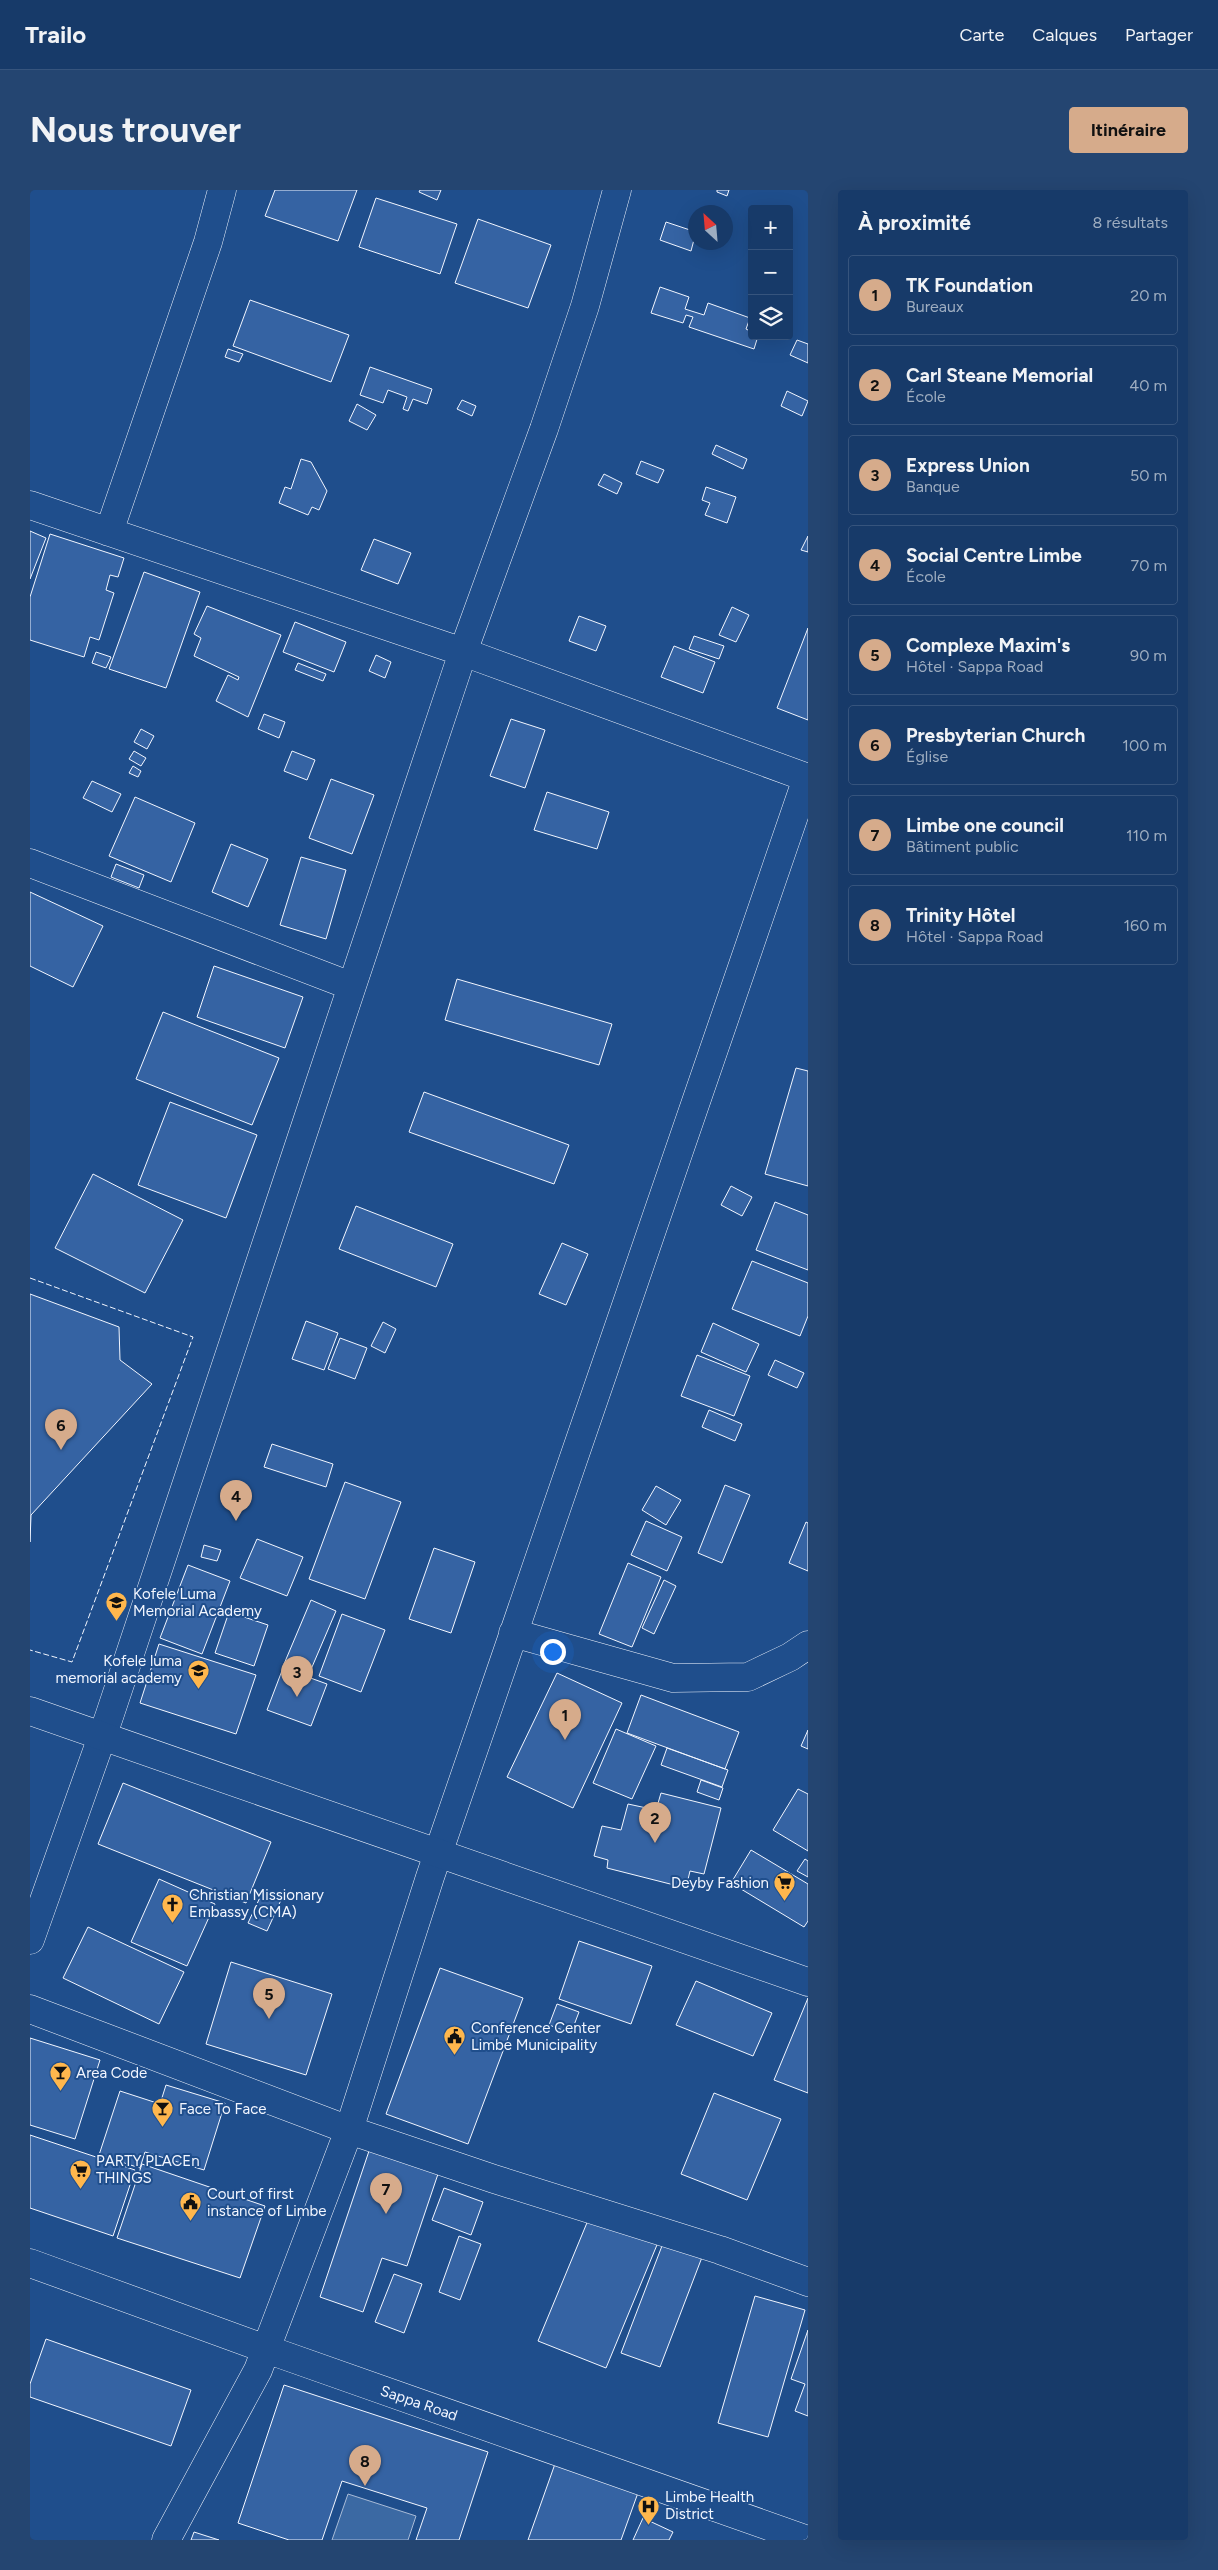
<!DOCTYPE html>
<html lang="fr">
<meta charset="utf-8">
<style>
body{margin:0;font-family:Figtree,sans-serif;background:#244571;color:#f1f3f6}
.controls{position:absolute;right:15px;top:15px;display:grid;overflow:hidden;border-radius:5px;box-shadow:0 5px 20px #0002}
.controls button{width:45px;height:45px;display:grid;place-items:center;padding:0;border:0;border-bottom:1px solid #36547d;background:#173a69;color:#f1f3f6;font:25px sans-serif}
.compass{position:absolute;left:658px;top:15px;width:45px;height:45px;border-radius:50%;background:#173a69;box-shadow:0 5px 20px #0002;rotate:334deg}
.you{position:absolute;left:522px;top:1461px;width:18px;height:18px;margin:-12px;border:4px solid #fff;border-radius:50%;background:#1a73e8;box-shadow:0 0 0 8px #1a73e833}
.badge{display:grid;place-items:center;width:32px;height:32px;border-radius:50%;background:#d6ab8b;color:#111;font-size:16px;font-weight:700}
.pin{position:absolute;translate:-50% -41px;filter:drop-shadow(0 1px 2px #0008)}
.pin::after{content:'';position:absolute;top:26px;width:18px;height:15px;background:inherit;clip-path:polygon(0 0,100% 0,50% 100%)}
.list{margin:0;padding:0;list-style:none}
h2{display:flex;justify-content:space-between;align-items:center;height:65px;margin:0;padding:0 20px;font-size:21px}
h2 small{font-size:16px;font-weight:400;color:#9eadc0}
.list li{display:grid;grid-template-columns:32px 1fr auto;gap:15px;align-items:center;box-sizing:border-box;height:80px;margin:0 10px 10px;padding:0 10px;border:1px solid #36547d;border-radius:5px}
.list b{display:block;font-size:19px;white-space:nowrap}
.list p{margin:0;font-size:16px;white-space:nowrap;color:#9eadc0}
.list em{font-size:16px;font-style:normal;color:#9eadc0}
.icon{flex:none;width:28px;height:28px;fill:none;stroke:currentColor;stroke-width:2;stroke-linecap:round;stroke-linejoin:round}
.map{position:relative;flex:none;width:778px;height:2350px;overflow:hidden;border-radius:5px}
header{display:flex;align-items:center;gap:30px;box-sizing:border-box;height:70px;padding:0 25px;background:#173a69;border-bottom:1px solid #36547d}
header strong{font-size:24px}
nav{display:flex;gap:28px;margin-inline-start:auto;font-size:18px}
.intro{display:flex;align-items:center;justify-content:space-between;box-sizing:border-box;height:120px;padding:0 30px}
h1{margin:0;font-size:35px}
.button{padding:12px 22px;border-radius:5px;background:#d6ab8b;color:#111;font-size:18px;font-weight:700}
main{display:flex;gap:30px;padding:0 30px}
aside{flex:1;background:#173a69;border-radius:5px;box-shadow:0 5px 20px #0002}
.map>svg:first-child{display:block}
</style>
<header>
<strong>Trailo</strong>
<nav><a>Carte</a><a>Calques</a><a>Partager</a></nav>
</header>
<div class="intro"><h1>Nous trouver</h1><a class="button">Itinéraire</a></div>
<main>
<div class="map">
<svg width="778" height="2350" viewBox="0 0 778 2350">
<rect width="100%" height="100%" fill="#1f4e8c"/>
<path fill="#3b69a3" stroke="#a8bbd7" d="M318,2304l68,22 -8,24h-76z"/>
<path fill="#3563a3" stroke="#f2f6ff" d="M245,0h82l-19,51 -73,-25z
M390,0h21l-4,10 -18,-8z
M687,0h12l-2,6 -10,-4z
M346,8l81,26 -17,50 -81,-27z
M448,29l73,26 -23,63 -73,-25z
M636,32l30,10 -5,19 -31,-11z
M630,97l29,10 -4,12 19,6 4,-12 42,15 -4,11 6,3v4h6l-4,13 -65,-22 4,-10 -7,-2 -3,8 -32,-10z
M220,110l99,35 -18,47 -98,-36z
M767,150l11,4v19l-18,-8z
M198,159l15,5 -4,8 -14,-5z
M340,177l62,22 -5,15 -14,-5 -5,12 -5,-2 4,-12 -19,-7 -5,13 -23,-8z
M757,201l21,10 -6,15 -21,-10z
M432,210l14,6 -4,10 -15,-7z
M327,214l19,11 -9,15 -18,-9z
M686,255l31,14 -4,10 -31,-15z
M271,269l10,3 16,29 -8,19 -7,-3 -4,8 -29,-12 6,-16 6,2z
M611,271l23,9 -6,13 -22,-9z
M574,284l18,9 -5,11 -19,-9z
M676,297l30,10 -9,26 -22,-8 5,-12 -8,-3z
M0,341l16,7 -16,41z
M20,344l74,24 -6,19 -8,-2 -4,15 8,3 -15,47 -9,-3 -6,20 -54,-17v-43z
M778,346v16l-7,-2z
M344,349l37,14 -13,31 -37,-14z
M114,382l56,20 -34,96 -57,-19z
M177,416l74,29 -33,82 -32,-16 12,-26 10,5 1,-3 -45,-21 7,-18 -7,-4z
M702,417l17,8 -13,27 -17,-7z
M549,426l27,10 -10,25 -27,-10z
M265,432l51,20 -12,30 -51,-20z
M778,438v92l-31,-12z
M664,446l30,10 -5,13 -30,-10z
M644,456l41,16 -12,31 -42,-16z
M66,462l15,5 -5,11 -14,-5z
M346,465l15,7 -6,16 -16,-7z
M268,473l28,11 -3,7 -28,-11z
M234,524l21,8 -6,16 -21,-9z
M481,529l34,11 -20,58 -35,-12z
M111,539l13,7 -7,13 -13,-7z
M104,561l12,7 -5,8 -12,-7z
M262,561l23,9 -8,20 -23,-9z
M103,576l8,5 -3,6 -9,-4z
M301,589l43,16 -22,59 -43,-16z
M62,591l29,13 -9,18 -29,-14z
M517,602l62,20 -12,37 -63,-19z
M105,607l60,26 -24,59 -62,-26z
M201,654l37,15 -20,48 -36,-15z
M271,667l45,13 -20,69 -46,-14z
M86,674l28,11 -5,13 -28,-11z
M0,702l73,34 -30,61 -43,-21z
M184,776l89,31 -18,51 -88,-31z
M427,789l155,45 -13,41 -154,-45z
M133,822l116,46 -27,67 -116,-46z
M766,878l12,3v115l-43,-12z
M394,902l145,53 -15,39 -145,-52z
M140,912l87,33 -31,83 -88,-33z
M63,984l90,46 -38,73 -90,-45z
M701,996l21,11 -10,19 -21,-11z
M745,1012l33,13v55l-52,-20z
M326,1016l97,38 -17,43 -97,-38z
M532,1053l26,11 -22,51 -27,-11z
M722,1071l56,22v33l-8,20 -68,-27z
M0,1104l89,33 1,33 32,24 -121,131 -1,27z
M276,1131l32,12 -14,37 -32,-11z
M353,1132l13,7 -11,24 -14,-7z
M683,1133l46,21 -13,28 -45,-20z
M310,1148l27,10 -12,31 -27,-10z
M667,1165l53,21 -16,40 -53,-20z
M745,1170l29,13 -7,15 -29,-13z
M679,1220l33,14 -7,17 -33,-14z
M242,1254l61,20 -7,23 -62,-20z
M315,1292l56,20 -36,97 -56,-20z
M695,1295l25,10 -28,68 -24,-10z
M626,1296l25,14 -15,25 -24,-15z
M616,1331l36,16 -15,34 -36,-16z
M776,1332l2,1v48l-19,-8z
M227,1349l46,18 -16,39 -47,-18z
M174,1355l17,5 -4,11 -16,-4z
M404,1358l41,14 -24,71 -42,-14z
M598,1373l33,14 -29,70 -33,-13z
M158,1375l42,16 -28,73 -42,-16z
M634,1390l12,6 -22,48 -12,-6z
M281,1410l25,11 -27,63 -25,-10z
M199,1422l39,13 -14,41 -39,-13z
M312,1424l43,16 -24,62 -42,-16z
M129,1454l97,31 -20,59 -96,-31z
M253,1478l44,16 -16,42 -44,-16z
M527,1483l65,30 -49,105 -66,-31z
M611,1505l98,37 -14,37 -98,-36z
M586,1539l40,17 -24,53 -39,-16z
M778,1540v19l-7,-3z
M637,1558l61,22 -6,17 -61,-22z
M671,1590l22,8 -4,12 -22,-8z
M93,1593l148,59 -25,61 -148,-59z
M768,1599l10,5v57l-35,-21z
M631,1603l60,15 -17,66 -14,-3 -4,17 -79,-20 1,-8 -14,-4 8,-30 19,4 7,-26 28,6z
M721,1660l57,34v37l-4,6 -73,-44z
M775,1669l3,2v16l-11,-6z
M129,1689l56,25 -28,62 -56,-24z
M233,1701l18,9 -14,31 -19,-8z
M58,1737l96,45 -25,52 -96,-46z
M549,1751l73,25 -21,58 -72,-25z
M201,1772l101,32 -26,81 -100,-31z
M410,1778l83,30 -55,146 -82,-30z
M666,1791l76,32 -19,43 -77,-31z
M778,1808v95l-34,-13z
M527,1814l22,8 -8,21 -22,-8z
M0,1848l70,22 -25,79 -45,-14z
M136,1895l59,18 -21,67 -59,-18 -5,16 -41,-13 21,-64 40,13z
M684,1903l67,26 -34,81 -66,-26z
M0,1945l105,35 -22,66 -83,-28z
M340,1958l69,23 -32,95 -25,-8 -19,54 -43,-15z
M112,1974l123,42 -25,72 -123,-40z
M414,1998l39,14 -12,33 -39,-15z
M561,2023l68,27 -53,128 -68,-27z
M429,2046l22,8 -21,56 -21,-8z
M635,2048l39,14 -44,115 -39,-14z
M364,2084l28,10 -18,49 -29,-11z
M725,2106l50,14 -37,127 -50,-14z
M778,2140v86l-13,-5 10,-27 -14,-5z
M16,2149l145,51 -20,56 -141,-49v-13z
M254,2195l204,67 -29,88h-43l11,-32 -85,-27 -20,59h-33l-51,-17z
M526,2271l83,29 -18,50h-93z
M613,2328l30,14 -4,8h-36z
M164,2342l25,8h-28z"/>
<g fill="none" stroke-linecap="round" stroke-linejoin="round">
<defs>
<path id="minor" d="M0,315l433,147 345,126
M79,342l99,-290 14,-52
M0,673l321,123
M483,1443l160,45 75,-1 42,-20 18,-12
M0,1750l79,-223 354,-1065 81,-223 41,-123 32,-116
M0,1819l319,121 145,49 226,71 88,32
M0,2073l236,86 542,191
M136,2350l92,-170 91,-240 81,-253 377,-1099"/>
<path id="tertiary" d="M0,1521l778,271"/>
</defs>
<use href="#minor" stroke="#f2f6ff" stroke-width="29"/>
<use href="#tertiary" stroke="#f2f6ff" stroke-width="29"/>
<use href="#minor" stroke="#1f4e8c" stroke-width="28"/>
<use href="#tertiary" stroke="#1f4e8c" stroke-width="28"/>
<path stroke="#f2f6ff" stroke-width="1" stroke-dasharray="6 2.5" stroke-linecap="butt" d="M0,1088l163,59 -121,325 -42,-12"/>
</g>
<defs>
<symbol id="school-pin" viewBox="-11 -11 22 30"><path d="M0 17L-7.5 6A9.5 9.5 0 1 1 7.5 6Z" fill="#ffb74d" stroke="#1f4e8c"/><path d="M0-5L7-2L0 1L-7-2ZM-4 1L0 2.5L4 1V4Q0 6-4 4Z" fill="#111"/></symbol>
<symbol id="supermarket-pin" viewBox="-11 -11 22 30"><path d="M0 17L-7.5 6A9.5 9.5 0 1 1 7.5 6Z" fill="#ffb74d" stroke="#1f4e8c"/><path d="M-6-5.5h2.5l.6 2H6L4.5 2H-2.5L-4.4-4H-6ZM-1.5 3.2a1.3 1.3 0 1 0 .1 0ZM3 3.2a1.3 1.3 0 1 0 .1 0Z" fill="#111"/></symbol>
<symbol id="church-pin" viewBox="-11 -11 22 30"><path d="M0 17L-7.5 6A9.5 9.5 0 1 1 7.5 6Z" fill="#ffb74d" stroke="#1f4e8c"/><path d="M-1.2-6h2.4v3.5h3.3v2.4h-3.3V6h-2.4V-.1h-3.3v-2.4h3.3Z" fill="#111"/></symbol>
<symbol id="civic-pin" viewBox="-11 -11 22 30"><path d="M0 17L-7.5 6A9.5 9.5 0 1 1 7.5 6Z" fill="#ffb74d" stroke="#1f4e8c"/><path d="M-.6-6.5H3V-4.5H.6V-3L4-1V1h2V6H-6V1h2V-1L-.6-3ZM-1.2 2.5V6h2.4V2.5Z" fill="#111"/></symbol>
<symbol id="bar-pin" viewBox="-11 -11 22 30"><path d="M0 17L-7.5 6A9.5 9.5 0 1 1 7.5 6Z" fill="#ffb74d" stroke="#1f4e8c"/><path d="M-6-5H6L.8 .8V4.5H3.5V6h-7V4.5H-.8V.8Z" fill="#111"/></symbol>
<symbol id="hospital-pin" viewBox="-11 -11 22 30"><path d="M0 17L-7.5 6A9.5 9.5 0 1 1 7.5 6Z" fill="#ffb74d" stroke="#1f4e8c"/><path d="M-5-5h3v3.5h4V-5h3V5h-3V1.5h-4V5h-3Z" fill="#111"/></symbol>
</defs>
<g fill-rule="evenodd">
<use href="#school-pin" x="74" y="1400" width="25" height="34"/>
<use href="#school-pin" x="156" y="1468" width="25" height="34"/>
<use href="#supermarket-pin" x="742" y="1680" width="25" height="34"/>
<use href="#church-pin" x="130" y="1702" width="25" height="34"/>
<use href="#civic-pin" x="412" y="1834" width="25" height="34"/>
<use href="#bar-pin" x="18" y="1870" width="25" height="34"/>
<use href="#bar-pin" x="120" y="1906" width="25" height="34"/>
<use href="#supermarket-pin" x="38" y="1968" width="25" height="34"/>
<use href="#civic-pin" x="148" y="2000" width="25" height="34"/>
<use href="#hospital-pin" x="606" y="2304" width="25" height="34"/>
</g>
<g text-anchor="middle" dominant-baseline="central" stroke-width="4" stroke-linejoin="round" paint-order="stroke">
<g font-size="15" fill="#f2f6ff" stroke="#1f4e8c" text-anchor="start">
<text x="103" y="1404">Kofele Luma<tspan x="103" dy="17">Memorial Academy</tspan></text>
<text x="152" y="1471" text-anchor="end">Kofele luma<tspan x="152" dy="17">memorial academy</tspan></text>
<text x="739" y="1693" text-anchor="end">Deyby Fashion</text>
<text x="159" y="1705">Christian Missionary<tspan x="159" dy="17">Embassy (CMA)</tspan></text>
<text x="441" y="1838">Conference Center<tspan x="441" dy="17">Limbe Municipality</tspan></text>
<text x="46" y="1883">Area Code</text>
<text x="149" y="1919">Face To Face</text>
<text x="66" y="1971">PARTY PLACEn<tspan x="66" dy="17">THINGS</tspan></text>
<text x="177" y="2004">Court of first<tspan x="177" dy="17">instance of Limbe</tspan></text>
<text x="635" y="2307">Limbe Health<tspan x="635" dy="17">District</tspan></text>
</g>
<g font-size="15" fill="#f2f6ff" stroke="#1f4e8c">
<text transform="translate(389 2213) rotate(19)">Sappa Road</text>
</g>
</g>
</svg>
<div class="controls">
<button>+</button>
<button>−</button>
<button><svg class="icon" aria-label="layers" viewBox="0 0 24 24"><path d="M12 4l9 5-9 5-9-5zM3 14l9 5 9-5"/></svg></button>
</div>
<svg class="compass" viewBox="-18 -18 36 36"><path d="M0-13l5 13h-10z" fill="#e53935"/><path d="M0 13l5-13h-10z" fill="#9eadc0"/></svg>
<div class="you"></div>
<div class="pin badge" style="left:535px;top:1550px">1</div>
<div class="pin badge" style="left:625px;top:1653px">2</div>
<div class="pin badge" style="left:267px;top:1507px">3</div>
<div class="pin badge" style="left:206px;top:1331px">4</div>
<div class="pin badge" style="left:239px;top:1829px">5</div>
<div class="pin badge" style="left:31px;top:1260px">6</div>
<div class="pin badge" style="left:356px;top:2024px">7</div>
<div class="pin badge" style="left:335px;top:2296px">8</div>
</div>
<aside>
<h2>À proximité<small>8 résultats</small></h2>
<ul class="list">
<li><span class="badge">1</span><div><b>TK Foundation</b><p>Bureaux</p></div><em>20 m</em></li>
<li><span class="badge">2</span><div><b>Carl Steane Memorial</b><p>École</p></div><em>40 m</em></li>
<li><span class="badge">3</span><div><b>Express Union</b><p>Banque</p></div><em>50 m</em></li>
<li><span class="badge">4</span><div><b>Social Centre Limbe</b><p>École</p></div><em>70 m</em></li>
<li><span class="badge">5</span><div><b>Complexe Maxim's</b><p>Hôtel · Sappa Road</p></div><em>90 m</em></li>
<li><span class="badge">6</span><div><b>Presbyterian Church</b><p>Église</p></div><em>100 m</em></li>
<li><span class="badge">7</span><div><b>Limbe one council</b><p>Bâtiment public</p></div><em>110 m</em></li>
<li><span class="badge">8</span><div><b>Trinity Hôtel</b><p>Hôtel · Sappa Road</p></div><em>160 m</em></li>
</ul>
</aside>
</main>
